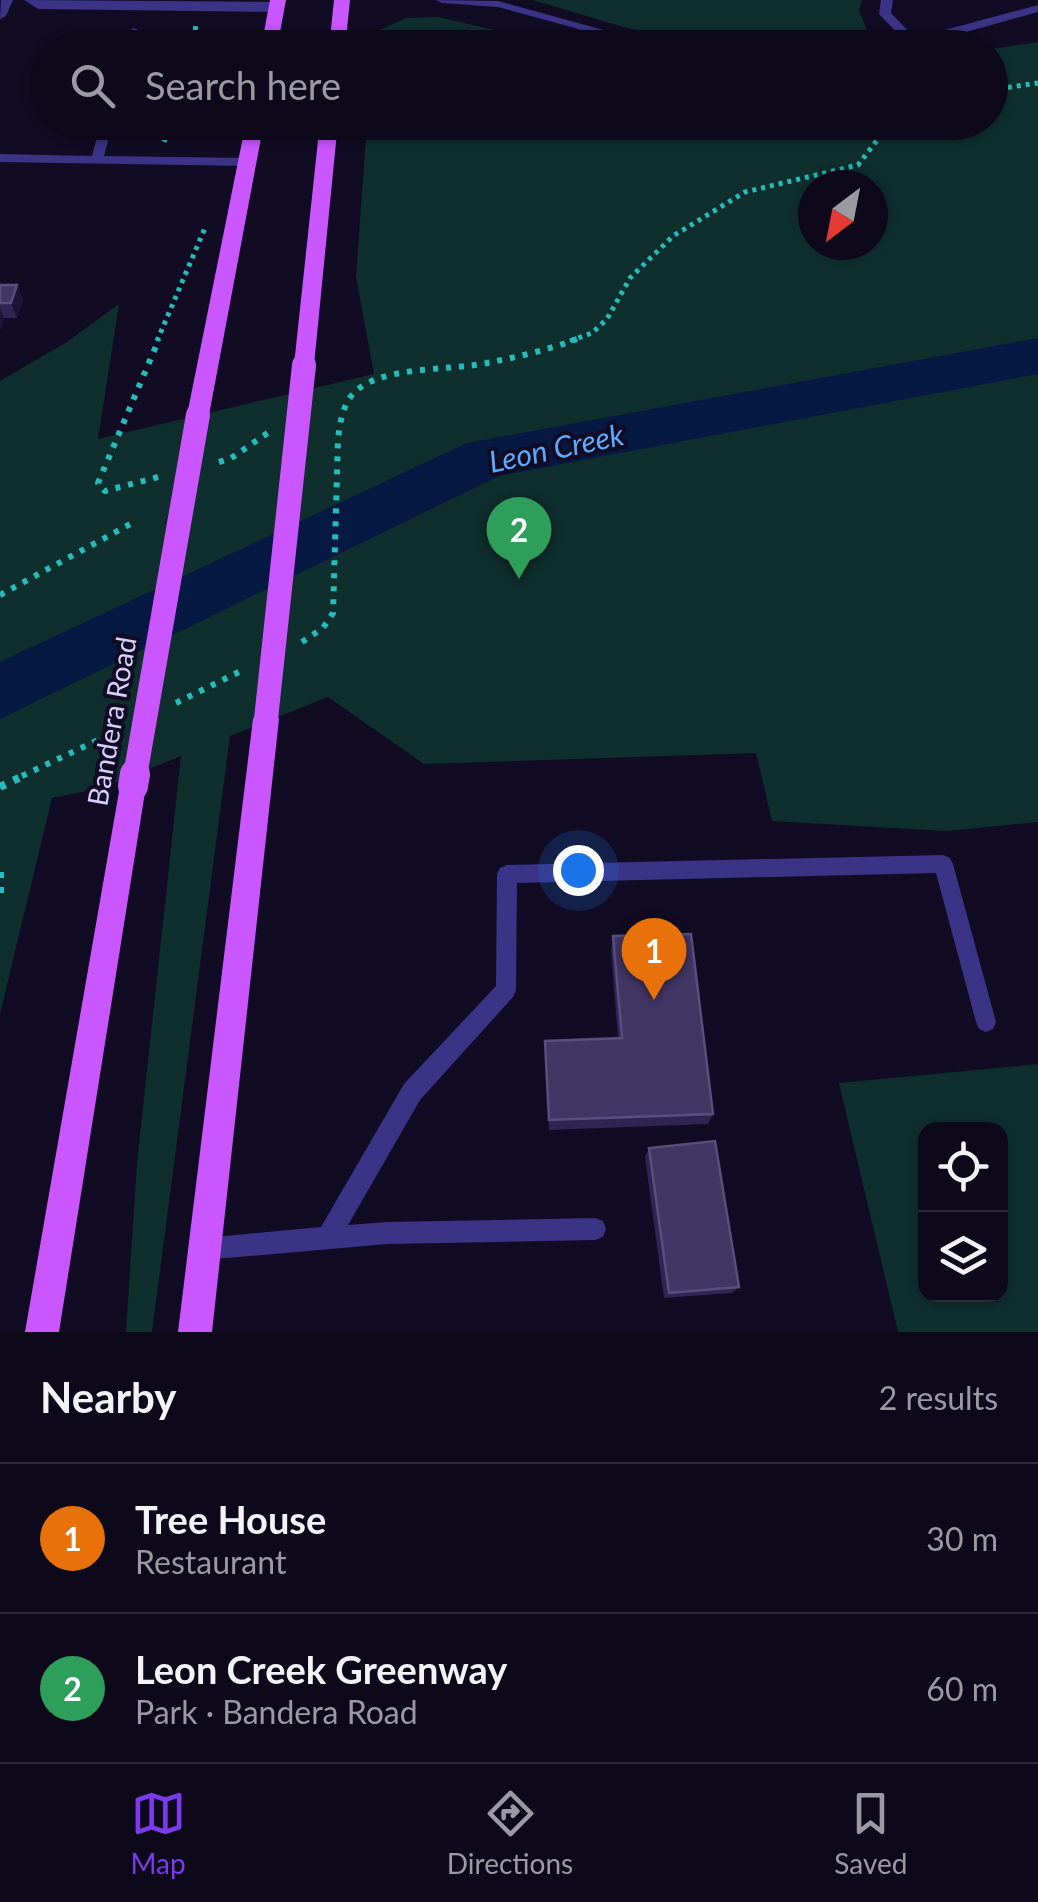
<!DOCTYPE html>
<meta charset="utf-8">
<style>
body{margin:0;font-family:Lato,sans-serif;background:#1b1728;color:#f1f3f6}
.controls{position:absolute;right:30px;bottom:30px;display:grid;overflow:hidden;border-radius:20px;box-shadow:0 2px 8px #0004}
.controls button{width:90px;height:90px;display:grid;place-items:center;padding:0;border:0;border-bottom:2px solid #2d2a3a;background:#0d091b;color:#f1f3f6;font:50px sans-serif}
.compass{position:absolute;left:798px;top:170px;width:90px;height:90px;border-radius:50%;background:#0d091b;box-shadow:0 2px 8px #0004;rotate:212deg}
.you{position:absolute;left:578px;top:870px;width:35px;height:35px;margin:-25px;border:8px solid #fff;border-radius:50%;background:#1a73e8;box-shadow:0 0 0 15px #1a73e833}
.badge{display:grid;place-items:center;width:65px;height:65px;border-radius:50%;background:#7c3aed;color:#fff;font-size:32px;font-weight:700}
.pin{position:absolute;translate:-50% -82px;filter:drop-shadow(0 2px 5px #0008)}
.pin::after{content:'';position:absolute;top:52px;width:35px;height:30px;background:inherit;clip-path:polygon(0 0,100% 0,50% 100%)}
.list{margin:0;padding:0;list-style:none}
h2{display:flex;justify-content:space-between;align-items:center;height:130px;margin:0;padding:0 40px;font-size:42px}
h2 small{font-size:32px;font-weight:400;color:#9a9aa3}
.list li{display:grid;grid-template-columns:65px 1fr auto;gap:30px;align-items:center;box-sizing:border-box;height:150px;padding:0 40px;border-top:2px solid #2d2a3a}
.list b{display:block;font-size:38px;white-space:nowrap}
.list p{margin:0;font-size:32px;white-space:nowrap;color:#9a9aa3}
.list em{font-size:32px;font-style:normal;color:#9a9aa3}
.icon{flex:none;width:55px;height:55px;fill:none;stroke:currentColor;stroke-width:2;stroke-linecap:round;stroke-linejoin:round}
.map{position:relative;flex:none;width:1038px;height:1332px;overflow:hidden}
.search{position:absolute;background:#0d091b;box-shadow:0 2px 8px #0004;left:30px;right:30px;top:30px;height:110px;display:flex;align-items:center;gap:25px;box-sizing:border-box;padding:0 35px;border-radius:55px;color:#9a9aa3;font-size:38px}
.sheet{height:430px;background:#0d091b}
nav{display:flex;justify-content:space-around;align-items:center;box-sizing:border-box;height:140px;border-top:2px solid #2d2a3a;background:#0d091b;font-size:28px;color:#9a9aa3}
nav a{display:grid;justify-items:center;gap:5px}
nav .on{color:#7c3aed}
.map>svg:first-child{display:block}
</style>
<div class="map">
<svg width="1038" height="1332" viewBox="0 0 1038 1332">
<rect width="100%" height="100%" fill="#110c24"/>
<path fill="#0f2e2e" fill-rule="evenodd" d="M532,0h330l-3,11 14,33c-48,7 -105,9 -154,3 -63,-7 -126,-30 -187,-47z
M438,17l131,30h-195l1,-15 31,-14z
M1038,42v780l-92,9 -174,-10 -16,-68 -332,11 -96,-67 -98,39 -78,596h-26l11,-169 44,-407 -79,32 -50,10 -52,216v-633l67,-39 52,-38 -21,135 276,-65 -18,-97 11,-154 623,-1 1,-73zM813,185h60v60h-60z
M1038,1064v268h-140l-59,-249zM926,1130h74v164h-74z"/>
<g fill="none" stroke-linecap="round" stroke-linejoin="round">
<path fill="#061943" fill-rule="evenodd" d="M1038,338v36l-539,102 -499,243v-57l467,-219z"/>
<path stroke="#25bdbc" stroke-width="5" stroke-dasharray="4 5" stroke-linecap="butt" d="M193,48l3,-24
M990,90l48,-7
M164,142l8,-20
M157,341l48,-113
M570,341l22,-8 15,-14 23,-41 43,-42 72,-44 113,-27 33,-43"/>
<path stroke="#25bdbc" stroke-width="6" stroke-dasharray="5 8" stroke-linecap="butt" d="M219,462l11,-3 42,-29
M158,477l-53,14 -7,-8 61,-144
M0,595l134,-73
M302,642l21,-14 10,-15 5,-174c2,-16 4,-31 14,-44 25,-30 98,-24 135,-32 30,-6 61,-13 90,-24
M176,703l69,-34
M22,776l93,-44"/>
<path stroke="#25bdbc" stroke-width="8" stroke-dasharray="6 9" stroke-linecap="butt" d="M0,787l27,-13
M0,872v21"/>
<path fill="#3b3386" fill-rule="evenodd" d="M1,0h12l-7,16 -6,3z
M436,0l62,1 171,47h-21l-150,-41 -56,-4z
M881,0h12l-2,13 24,25 123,-33v7l-129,36h-21l17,-7 -26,-27z
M134,28l6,3 -5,17h-12l5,-17z
M101,122h12l-9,34 143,2 6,4 -6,4 -247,-4v-8l92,2z
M943,855l7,3 3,6 43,158 -3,7 -7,3 -7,-3 -3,-7 -40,-149 -419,10 -1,107 -3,7 -93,103 -72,125 39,-3 208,-4 8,3 3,8 -3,8 -8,3 -208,4 -183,16 -8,-3 -3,-8 3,-8 8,-3 117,-11 83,-143 92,-98 1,-112 3,-6 7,-3z"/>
<path fill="#3b3386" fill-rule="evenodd" d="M24,0l253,2 8,5 -8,5 -239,-3z"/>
<path fill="#c956ff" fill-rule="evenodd" d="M270,0h16l-9,48h-16z
M334,0h16l-5,48h-16z
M246,122h18l-55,293 -11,8 -11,-8z
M320,122h18l-24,243 -10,7 -10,-7z
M266,708l9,3 4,8 -67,613h-34l75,-613 4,-8z
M133,774l9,4 4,8 -87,546h-34l95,-546 4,-8z"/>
<path stroke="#c956ff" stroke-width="24" d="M266,719l38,-354
M135,776l63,-361"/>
<path stroke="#c956ff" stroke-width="30" d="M133,786l2,-12"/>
</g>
<path fill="#302453" d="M0,285h17l6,16 -6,17h-13l-4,13z
M613,936l100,178 -5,10 -159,6 -4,-89 73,-3 -7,-88z
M649,1148l90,139 -7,6 -68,5 -19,-141z"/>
<path fill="#1c1338" d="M17,285l6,16 -6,17 -6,-15z
M0,309l4,9 -4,13z"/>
<path fill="#423665" stroke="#594e7e" stroke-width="2.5" d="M0,285h17l-6,18h-11z
M691,934l22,180 -164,6 -4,-79 77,-3 -9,-102z
M715,1141l24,146 -70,6 -20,-145z"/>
<g text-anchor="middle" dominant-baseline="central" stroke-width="8" stroke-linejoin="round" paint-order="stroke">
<g font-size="28" fill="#d7cfff" stroke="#110c24">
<text transform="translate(111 721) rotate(-80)">Bandera Road</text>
</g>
<g font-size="30" font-style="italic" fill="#5dabff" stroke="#110c24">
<text transform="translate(556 447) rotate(-12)">Leon Creek</text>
</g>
</g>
</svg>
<div class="controls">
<button><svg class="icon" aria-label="locate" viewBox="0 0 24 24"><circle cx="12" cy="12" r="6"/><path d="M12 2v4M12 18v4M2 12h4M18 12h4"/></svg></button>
<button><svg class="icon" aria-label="layers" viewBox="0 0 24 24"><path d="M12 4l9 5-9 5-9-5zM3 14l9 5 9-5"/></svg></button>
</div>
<svg class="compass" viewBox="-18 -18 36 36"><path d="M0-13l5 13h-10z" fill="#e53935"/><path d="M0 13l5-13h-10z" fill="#9a9aa3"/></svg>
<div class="you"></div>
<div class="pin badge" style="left:654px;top:1000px;background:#e8710a">1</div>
<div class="pin badge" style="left:519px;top:579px;background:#2e9e5b">2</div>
<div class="search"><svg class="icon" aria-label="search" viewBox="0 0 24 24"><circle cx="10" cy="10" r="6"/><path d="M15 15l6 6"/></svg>Search here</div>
</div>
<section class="sheet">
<h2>Nearby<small>2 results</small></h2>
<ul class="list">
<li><span class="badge" style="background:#e8710a">1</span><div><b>Tree House</b><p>Restaurant</p></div><em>30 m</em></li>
<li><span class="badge" style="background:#2e9e5b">2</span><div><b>Leon Creek Greenway</b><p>Park · Bandera Road</p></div><em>60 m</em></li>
</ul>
</section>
<nav>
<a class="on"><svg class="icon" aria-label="map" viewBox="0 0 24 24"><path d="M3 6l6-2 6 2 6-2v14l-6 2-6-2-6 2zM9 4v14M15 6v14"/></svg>Map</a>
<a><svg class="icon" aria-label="directions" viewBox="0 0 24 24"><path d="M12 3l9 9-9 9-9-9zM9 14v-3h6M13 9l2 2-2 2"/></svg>Directions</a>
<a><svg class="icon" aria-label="saved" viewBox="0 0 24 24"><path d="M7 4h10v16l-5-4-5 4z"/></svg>Saved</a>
</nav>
